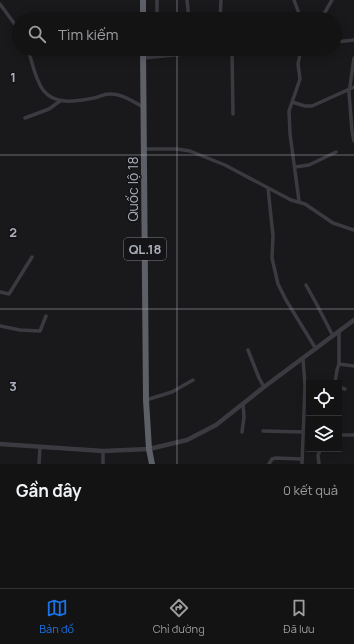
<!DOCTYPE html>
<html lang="vi">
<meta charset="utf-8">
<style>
body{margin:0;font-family:Manrope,sans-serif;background:#202022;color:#f1f3f6}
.controls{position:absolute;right:12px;bottom:12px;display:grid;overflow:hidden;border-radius:0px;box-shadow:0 2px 10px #0003}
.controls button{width:36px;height:36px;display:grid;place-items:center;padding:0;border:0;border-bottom:1px solid #323234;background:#131314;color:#f1f3f6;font:20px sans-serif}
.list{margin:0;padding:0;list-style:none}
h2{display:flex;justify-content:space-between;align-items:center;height:52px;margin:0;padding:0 16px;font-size:17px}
h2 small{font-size:13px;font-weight:400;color:#9d9ea0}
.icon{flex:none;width:22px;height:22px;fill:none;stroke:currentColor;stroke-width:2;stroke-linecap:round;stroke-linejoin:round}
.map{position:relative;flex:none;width:354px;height:464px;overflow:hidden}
.search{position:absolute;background:#131314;box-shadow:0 2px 10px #0003;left:12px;right:12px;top:12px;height:44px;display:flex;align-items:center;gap:10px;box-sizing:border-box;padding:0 14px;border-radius:22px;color:#9d9ea0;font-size:15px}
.sheet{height:124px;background:#131314}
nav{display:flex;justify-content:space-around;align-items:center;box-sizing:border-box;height:56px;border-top:1px solid #323234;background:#131314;font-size:11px;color:#9d9ea0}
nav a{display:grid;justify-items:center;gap:2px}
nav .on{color:#1a73e8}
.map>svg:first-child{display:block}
</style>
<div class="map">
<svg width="354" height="464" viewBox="0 0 354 464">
<rect width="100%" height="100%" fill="#19191b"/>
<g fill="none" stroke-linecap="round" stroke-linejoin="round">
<path stroke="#3a3a40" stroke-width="3.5" d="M157,0v19
M187,0l2,19
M294,0l6,16
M0,4l19,26
M220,19l1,-19
M321,19l11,-19
M335,42l19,-2
M28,49c4,13 7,30 15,41 12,16 34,11 51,8 5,-1 10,-4 15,-4 12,-1 25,8 34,13
M157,49v7
M232,50l1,64
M143,58l95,-9
M354,58l-5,35 3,38 2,10
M292,102l13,4h7l42,-19
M25,118l24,-9 11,-8
M144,149h33l13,2 35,14 66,35 14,4 28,19 21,7
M295,167l14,-2 27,-13
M268,188l5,48 -1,22 6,26 8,16 30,49
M299,201l-9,-67 -1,-23 11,-32 -2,-15 3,-15
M306,285l10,18 17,33
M0,292l9,2 23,-37
M0,326l20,4 20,1 6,-15
M248,350l11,28 5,9
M339,364l15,2
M335,383l2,-13 2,-6v-33
M339,387l6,2
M146,400l26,-8 21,-12
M263,431l40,1
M242,432l2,-15 -1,-13
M339,435h15
M39,464l1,-17
M103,464v-13
M269,464l3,-5 4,-1 26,1
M302,464l3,-79 -2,-26
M319,464l-1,-9 3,-6"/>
<path stroke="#3a3a40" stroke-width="4.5" d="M0,444l103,7 46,-2 38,-9 29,-15 48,-38 90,-67"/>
<path stroke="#5e6068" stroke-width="6" d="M143,19v-19
M143,49l3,351 3,49 3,15"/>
</g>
<path fill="none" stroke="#abafbb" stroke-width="1" stroke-opacity="0.55" d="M177,0v19M177,49v415M0,155h354M0,309h354"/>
<g text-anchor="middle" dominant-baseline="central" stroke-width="3" stroke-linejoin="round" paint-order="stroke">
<rect fill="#141416" stroke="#7e808a" stroke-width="1" x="124" y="238" width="42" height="22" rx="3"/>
<g font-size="13" font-weight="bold" fill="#abafbb">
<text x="145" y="249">QL.18</text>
</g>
<g font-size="14" fill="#abafbb" stroke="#141416">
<text transform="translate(132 189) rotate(-90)">Quốc lộ 18</text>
</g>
</g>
<g font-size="13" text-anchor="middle" font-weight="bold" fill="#abafbb" stroke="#141416" stroke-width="3" stroke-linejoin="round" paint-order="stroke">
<text x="13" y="82">1</text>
<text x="13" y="237">2</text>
<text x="13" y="391">3</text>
</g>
</svg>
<div class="controls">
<button><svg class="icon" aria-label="locate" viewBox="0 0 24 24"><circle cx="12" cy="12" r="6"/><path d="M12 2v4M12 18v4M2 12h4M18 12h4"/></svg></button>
<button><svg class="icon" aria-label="layers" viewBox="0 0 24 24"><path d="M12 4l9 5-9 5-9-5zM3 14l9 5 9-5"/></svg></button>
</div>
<div class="search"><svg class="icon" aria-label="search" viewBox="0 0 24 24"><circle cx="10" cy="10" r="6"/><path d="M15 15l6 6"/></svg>Tìm kiếm</div>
</div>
<section class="sheet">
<h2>Gần đây<small>0 kết quả</small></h2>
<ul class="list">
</ul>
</section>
<nav>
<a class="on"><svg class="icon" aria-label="map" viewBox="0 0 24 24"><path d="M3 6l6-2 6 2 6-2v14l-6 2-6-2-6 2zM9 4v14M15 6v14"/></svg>Bản đồ</a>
<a><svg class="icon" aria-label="directions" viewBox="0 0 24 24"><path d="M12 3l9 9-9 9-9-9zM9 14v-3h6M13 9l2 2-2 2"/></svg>Chỉ đường</a>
<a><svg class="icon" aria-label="saved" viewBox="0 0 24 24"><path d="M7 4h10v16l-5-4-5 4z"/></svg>Đã lưu</a>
</nav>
